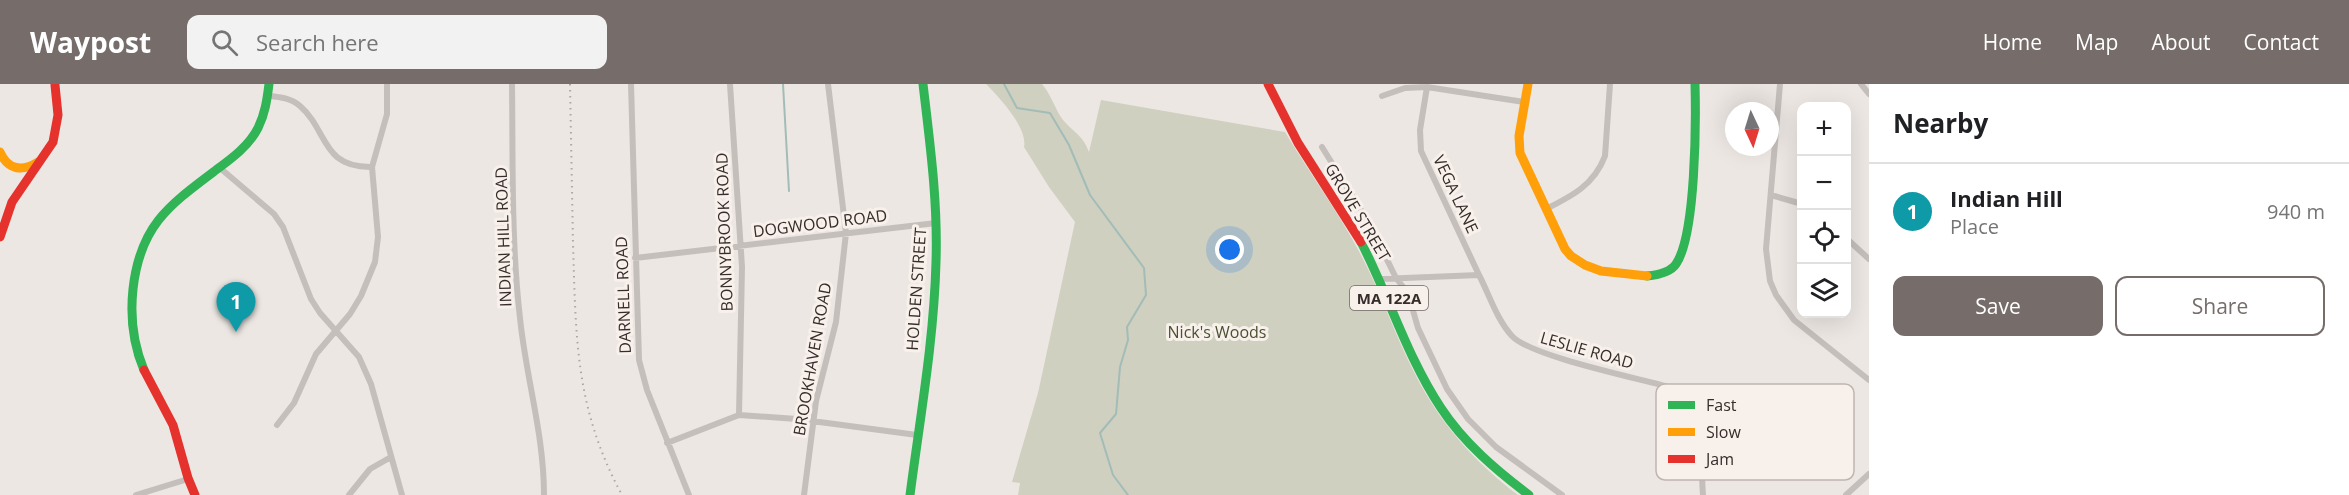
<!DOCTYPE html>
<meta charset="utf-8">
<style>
body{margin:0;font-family:"Open Sans",sans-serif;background:#f2f2f2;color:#202124}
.controls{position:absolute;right:18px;top:18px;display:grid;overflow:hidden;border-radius:12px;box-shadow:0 6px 24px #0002}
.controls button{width:54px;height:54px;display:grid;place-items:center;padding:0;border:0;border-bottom:2px solid #e0e0e0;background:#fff;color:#202124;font:30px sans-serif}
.compass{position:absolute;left:1725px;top:18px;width:54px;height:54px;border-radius:50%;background:#fff;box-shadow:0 6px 24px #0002;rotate:176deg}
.you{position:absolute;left:1230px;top:166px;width:21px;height:21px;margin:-15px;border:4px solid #fff;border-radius:50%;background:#1a73e8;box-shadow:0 0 0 9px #1a73e833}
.badge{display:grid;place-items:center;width:39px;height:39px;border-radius:50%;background:#766d6b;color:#fff;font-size:20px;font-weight:700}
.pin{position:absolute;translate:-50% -50px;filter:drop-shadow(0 2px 3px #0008)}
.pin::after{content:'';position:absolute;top:32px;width:21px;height:18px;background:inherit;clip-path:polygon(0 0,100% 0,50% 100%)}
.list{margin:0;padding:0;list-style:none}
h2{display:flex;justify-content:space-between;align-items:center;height:78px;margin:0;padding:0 24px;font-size:26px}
h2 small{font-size:20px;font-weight:400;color:#757577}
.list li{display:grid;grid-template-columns:39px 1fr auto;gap:18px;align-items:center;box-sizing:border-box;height:96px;padding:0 24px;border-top:2px solid #e0e0e0}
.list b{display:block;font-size:22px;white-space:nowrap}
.list p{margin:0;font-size:20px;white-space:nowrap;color:#757577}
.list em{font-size:20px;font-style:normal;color:#757577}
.actions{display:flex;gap:12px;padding:18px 24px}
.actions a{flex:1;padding:14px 0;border:2px solid #766d6b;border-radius:12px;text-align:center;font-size:21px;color:#766d6b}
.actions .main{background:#766d6b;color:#fff}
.icon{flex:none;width:33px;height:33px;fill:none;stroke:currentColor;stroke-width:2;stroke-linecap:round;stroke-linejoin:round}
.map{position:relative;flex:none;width:1869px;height:411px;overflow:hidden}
header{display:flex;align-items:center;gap:36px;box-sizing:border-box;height:84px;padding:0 30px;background:#766d6b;color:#fff}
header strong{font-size:28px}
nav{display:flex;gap:33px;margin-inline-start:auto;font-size:21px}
.search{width:420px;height:54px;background:#f2f2f2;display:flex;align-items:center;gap:15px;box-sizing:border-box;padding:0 21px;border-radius:12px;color:#757577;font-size:22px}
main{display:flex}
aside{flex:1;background:#fff}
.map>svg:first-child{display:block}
</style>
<header>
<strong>Waypost</strong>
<div class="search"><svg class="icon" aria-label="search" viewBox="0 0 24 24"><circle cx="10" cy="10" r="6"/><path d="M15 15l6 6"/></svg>Search here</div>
<nav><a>Home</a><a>Map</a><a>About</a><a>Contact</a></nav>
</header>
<main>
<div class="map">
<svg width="1869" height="411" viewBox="0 0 1869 411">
<rect width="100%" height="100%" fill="#ece7e3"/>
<path fill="#cfd0bf" d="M986,0h56c8,10 11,19 17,30 10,17 23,18 30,38l12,-52 184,32c25,42 54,81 77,125 20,38 33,79 53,117 24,48 60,89 103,121h-500l2,-12 -8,-1 26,-89 37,-171 -26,-35 -25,-40c4,-19 -25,-50 -38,-63z"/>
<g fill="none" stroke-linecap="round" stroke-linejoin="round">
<path stroke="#a2bcb8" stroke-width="2" d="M783,0l6,107
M1004,0l13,24 33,5 19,32 21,50 54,73 2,27 -19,32 1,13 -8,27 -4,47 -16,19 13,42 15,20"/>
<path stroke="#c5bfbc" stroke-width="6" d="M512,0c1,78 -1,156 8,234 6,60 24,116 24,177
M631,0l8,276 8,30 42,105
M730,0l12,183 -3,148
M1780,0l-14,165 4,32 6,14 18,25 75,60
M1861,0l8,10
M1427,3l-7,43 1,21 58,124
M269,12c11,1 22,2 31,10 28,24 21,62 72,61
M1382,12l23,-8 22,-1 97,15
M1322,63l47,76 27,55 12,15 10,35 29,61 21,30 28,28 66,48
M220,84l54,46 9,13 28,72 9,14 39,44 12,27 31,111
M1771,111l31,9
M1546,125c26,-13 48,-24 59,-53l5,-72
M1846,154l23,21
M635,174l301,-35
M1380,195l99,-4c10,19 18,45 33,61 18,20 125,42 157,51 5,2 12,5 16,9 18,17 16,75 18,99
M277,341l17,-22 22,-49 34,-40 11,-18 14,-34 3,-25 -6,-70 15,-53v-30
M667,359l72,-28 58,4 120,16
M136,411l52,-16
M349,411l21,-26 21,-12
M804,411l12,-94 20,-79 10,-89 -18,-149
M1846,411l23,-21"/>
<path stroke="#30b455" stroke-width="9" d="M1361,158c28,54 46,115 80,166 23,35 55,62 88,87
M1647,192c10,-1 23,-3 29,-12 20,-29 20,-143 19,-180
M144,286c-11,-26 -14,-53 -11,-81 7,-63 35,-83 83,-119 15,-11 33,-24 42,-42 7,-14 9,-28 11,-44
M910,411c10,-77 24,-155 26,-233 2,-60 -6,-118 -13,-178"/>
<path stroke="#ff9f0a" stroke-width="9" d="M1528,0l-9,52 1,17 45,96 6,7 14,9 16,6 46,5
M0,68c8,18 22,20 38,10"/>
<path stroke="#e5322d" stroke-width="9" d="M1268,0l30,59 63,99
M0,153l12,-35 41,-60 5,-27 -3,-30
M144,286l29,55 15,53 7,17"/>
<path stroke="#ada8a6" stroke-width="2" stroke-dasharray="1.5 4.5" stroke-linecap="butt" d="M570,0c1,53 2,106 3,159 3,96 2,165 49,252"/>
</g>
<g text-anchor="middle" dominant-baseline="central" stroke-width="6" stroke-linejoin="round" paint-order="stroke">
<rect fill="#f8f0eb" stroke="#706764" stroke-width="1.5" x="1350" y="202" width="78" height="24" rx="4.5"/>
<g font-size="15" font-weight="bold" fill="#362c2a">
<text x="1389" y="214">MA 122A</text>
</g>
<g font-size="16" fill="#362c2a" stroke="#f8f0eb">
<text transform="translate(1456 110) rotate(65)">VEGA LANE</text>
<text transform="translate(1358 128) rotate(59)">GROVE STREET</text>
<text transform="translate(820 139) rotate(-7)">DOGWOOD ROAD</text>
<text transform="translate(724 148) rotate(-92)">BONNYBROOK ROAD</text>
<text transform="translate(503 153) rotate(-92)">INDIAN HILL ROAD</text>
<text transform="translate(916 205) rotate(-86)">HOLDEN STREET</text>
<text transform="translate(623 211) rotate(-92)">DARNELL ROAD</text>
<text transform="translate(1587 266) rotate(16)">LESLIE ROAD</text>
<text transform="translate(812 275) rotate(-80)">BROOKHAVEN ROAD</text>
</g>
<g font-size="16" fill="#4a5131" stroke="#f8f0eb">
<text x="1217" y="248">Nick's Woods</text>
</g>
</g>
<rect x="1656" y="300" width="198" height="96" rx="9" fill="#f8f0eb" stroke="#beb5b1" stroke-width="1.5"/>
<rect x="1668" y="317" width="27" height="8" fill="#30b455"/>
<rect x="1668" y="344" width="27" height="8" fill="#ff9f0a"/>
<rect x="1668" y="371" width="27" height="8" fill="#e5322d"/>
<g font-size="16" fill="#362c2a">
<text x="1706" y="327">Fast</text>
<text x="1706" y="354">Slow</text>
<text x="1706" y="381">Jam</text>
</g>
</svg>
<div class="controls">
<button>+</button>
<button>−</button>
<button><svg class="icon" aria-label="locate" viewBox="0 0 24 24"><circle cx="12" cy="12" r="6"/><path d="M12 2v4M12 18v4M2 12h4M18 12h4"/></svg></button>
<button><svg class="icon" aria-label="layers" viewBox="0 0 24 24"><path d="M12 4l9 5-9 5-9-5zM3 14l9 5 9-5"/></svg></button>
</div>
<svg class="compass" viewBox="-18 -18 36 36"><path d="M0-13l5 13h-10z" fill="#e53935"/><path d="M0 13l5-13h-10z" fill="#757577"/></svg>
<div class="you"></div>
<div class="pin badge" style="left:236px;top:248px;background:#0f9aa8">1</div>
</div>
<aside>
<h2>Nearby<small></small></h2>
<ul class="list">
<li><span class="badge" style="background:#0f9aa8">1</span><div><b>Indian Hill</b><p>Place</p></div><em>940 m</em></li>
</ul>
<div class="actions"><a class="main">Save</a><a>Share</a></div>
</aside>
</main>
